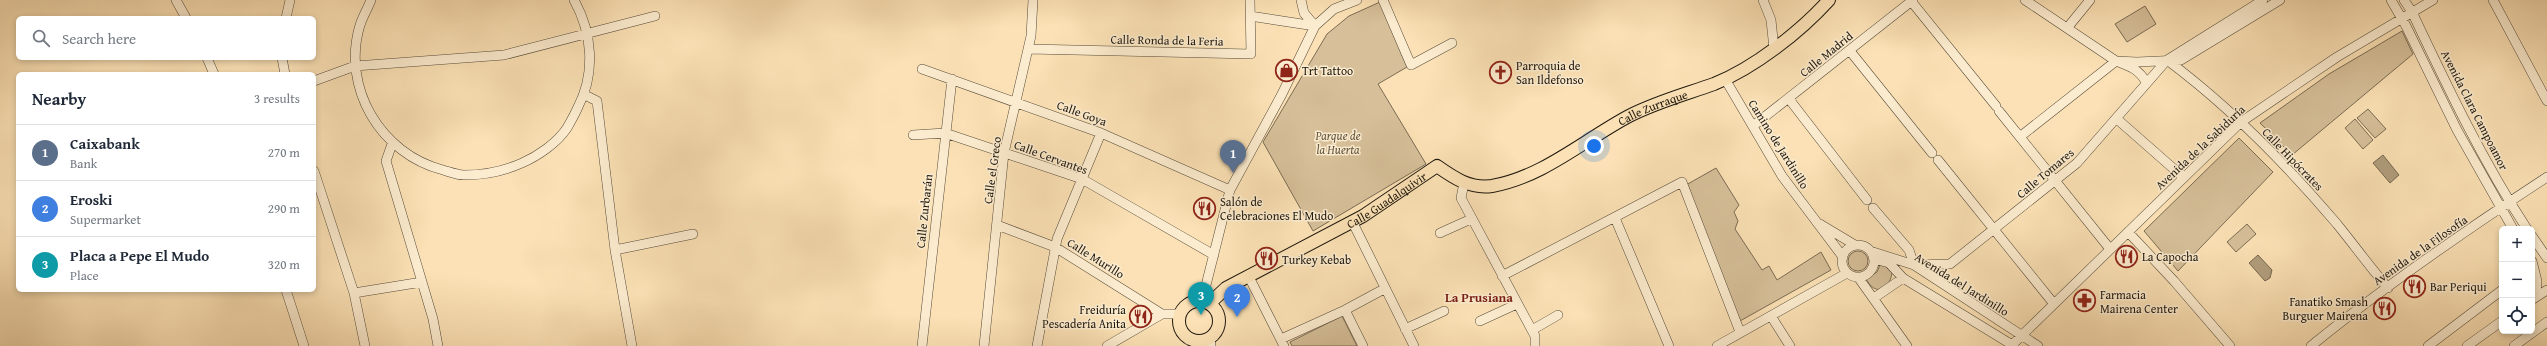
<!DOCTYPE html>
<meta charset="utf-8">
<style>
body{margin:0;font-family:"Gentium Book Plus",serif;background:#f6f6f7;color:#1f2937}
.controls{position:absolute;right:12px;bottom:12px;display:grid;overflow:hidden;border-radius:6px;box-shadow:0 2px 6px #0003}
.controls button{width:36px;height:36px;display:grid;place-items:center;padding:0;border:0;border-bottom:1px solid #e0e1e3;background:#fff;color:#1f2937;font:20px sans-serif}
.you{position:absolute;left:1594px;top:146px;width:14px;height:14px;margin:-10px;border:3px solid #fff;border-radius:50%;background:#1a73e8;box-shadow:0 0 0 6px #1a73e833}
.badge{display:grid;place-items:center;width:26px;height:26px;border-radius:50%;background:#b45309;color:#fff;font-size:13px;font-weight:700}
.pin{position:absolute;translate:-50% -33px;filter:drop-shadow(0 1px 2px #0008)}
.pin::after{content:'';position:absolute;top:21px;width:14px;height:12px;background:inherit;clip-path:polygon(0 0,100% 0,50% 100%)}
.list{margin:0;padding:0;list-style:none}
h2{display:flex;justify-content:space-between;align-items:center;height:52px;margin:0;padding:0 16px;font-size:17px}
h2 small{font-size:13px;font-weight:400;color:#747a83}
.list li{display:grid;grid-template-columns:26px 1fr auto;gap:12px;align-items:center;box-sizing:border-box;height:56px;padding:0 16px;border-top:1px solid #e0e1e3}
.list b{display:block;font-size:15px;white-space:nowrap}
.list p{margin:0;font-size:13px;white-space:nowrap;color:#747a83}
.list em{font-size:13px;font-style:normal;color:#747a83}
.icon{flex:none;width:22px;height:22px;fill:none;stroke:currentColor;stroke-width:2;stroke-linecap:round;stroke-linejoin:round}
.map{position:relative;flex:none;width:2547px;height:346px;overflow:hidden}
.search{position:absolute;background:#fff;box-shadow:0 2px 6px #0003;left:16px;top:16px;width:300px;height:44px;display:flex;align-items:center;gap:10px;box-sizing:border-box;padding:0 14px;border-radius:6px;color:#747a83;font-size:15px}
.panel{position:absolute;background:#fff;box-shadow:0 2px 6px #0003;left:16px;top:72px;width:300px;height:220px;border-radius:6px}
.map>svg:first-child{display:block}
</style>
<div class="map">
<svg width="2547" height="346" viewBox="0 0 2547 346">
<rect width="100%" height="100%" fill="#fbe1b5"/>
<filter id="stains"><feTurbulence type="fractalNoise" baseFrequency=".005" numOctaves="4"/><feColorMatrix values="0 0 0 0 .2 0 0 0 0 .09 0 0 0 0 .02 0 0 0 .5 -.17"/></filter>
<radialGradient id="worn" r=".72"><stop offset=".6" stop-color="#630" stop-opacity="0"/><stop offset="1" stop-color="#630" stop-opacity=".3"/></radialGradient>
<path fill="#d6bf99" stroke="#7a6c54" d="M1380,2l27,65 -29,17 48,80 -113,67 -50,-89 64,-108 22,-18z
M2145,6l11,18 -29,18 -12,-18z
M2402,31l11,23 -121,101 -32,-32 69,-49z
M2368,109l18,20 -11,9 -18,-20z
M2355,119l18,21 -10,9 -18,-21z
M2239,138l34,34 -95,99 -34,-40z
M1716,168l23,37 -5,7 4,9 -3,8 27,41 7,-4 8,14 44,-28 10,18 -91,51 -54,-136z
M2247,224l9,10 -20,18 -9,-10z
M1848 261a10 10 0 1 1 20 0a10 10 0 1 1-20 0Z
M1880,265l5,1 7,7c-3,18 -17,23 -26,6l11,-7z
M1342,316l15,30h-65l-2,-4z"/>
<path fill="#b09d7c" stroke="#766850" d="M2383,155l16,20 -9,8 -17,-20z
M2258,255l14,15 -2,8 -5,3 -16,-18z"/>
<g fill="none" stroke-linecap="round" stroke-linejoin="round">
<defs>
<path id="minor" d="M176,0l10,18
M371,0c-3,8 -8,16 -11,25 -19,63 21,129 83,145 7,2 14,5 21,5 21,0 40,-4 58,-12 16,-7 35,-20 45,-35 4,-7 8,-14 11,-21 18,-34 14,-75 -4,-107
M1301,0l3,13 11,13
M1383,0l28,65 41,-22
M1763,0l8,20 3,29
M2025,0l91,61 21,1 44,-2 99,-60
M2391,0l15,26 51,104 56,99
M2404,0l8,12c35,74 70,148 115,217
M2493,0l54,101
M1911,1l85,105
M1250,16l65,10
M286,18l4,-18
M2068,27l22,-27
M1029,49l222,5 -1,-54
M1850,51l82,102
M207,58l7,16
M282,58l3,16
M2167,60c63,47 119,104 170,164 17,21 33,43 51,64
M922,69l179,64 129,57
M1725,79l57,97 61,81
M314,81l41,-15 149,-11 151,-39
M585,95l12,6 18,149 17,96
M1789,99l78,101
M1999,111l111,138
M2117,119l66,58
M1753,126l160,-126
M913,135l32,-2 137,46 132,76
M2021,136l95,-75c13,5 23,8 30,21
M392,144l-6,17 47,158 5,27
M1938,160l116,144
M314,171l40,122 11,53
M1464,183l-3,15 74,138v10
M1873,208l36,42 5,15 36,-1 127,-101 90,-103 96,-60
M1615,218l54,128
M1352,221l62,125
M1820,224l35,21
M997,225l58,22 107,67h18
M2128,232l46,49 56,65
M1440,233l31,-14
M2532,236l15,22
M1842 261a16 16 0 1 1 32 0a16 16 0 1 1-32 0Z
M615,250l78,-16
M1870,251l44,14 124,81
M1874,259l15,4 14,15 111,68
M2532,261l5,20 -1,16
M1502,276l180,-94 58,150
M1249,277l35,69
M1858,277l49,69
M286,290l18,56
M354,293l68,-11
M1874,298l29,-20
M2533,299l14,-9
M1202,301l28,-111 52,-96 33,-68 19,-17 23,-9
M1345,310l18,36
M1771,316l19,30
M1480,321l37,-17
M1405,329l39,-18
M1532,330l26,-15
M1210,338l1,8
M1281,339l64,-29 39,-21
M1197,341l4,5
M922,346l30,-267
M984,346l20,-193 27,-117 2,-36
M1037,346l20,-107 44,-106
M1107,346l55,-32
M1717,346l130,-73
M2011,346l230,-224 96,-65 96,-57
M2311,346c75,-61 155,-116 236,-169
M2428,346l74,-56
M2467,346l35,-25
M2514,346l33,-24"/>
<g id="major">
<circle cx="1199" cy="321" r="20"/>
<path id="s1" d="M1210,303l16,-15 137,-72 74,-50c17,12 33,23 55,20 51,-9 92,-46 137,-70 27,-14 57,-22 85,-32 40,-16 86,-52 115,-84"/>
</g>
</defs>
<use href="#minor" stroke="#564a38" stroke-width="10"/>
<use href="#major" stroke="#1f180e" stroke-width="14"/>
<use href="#minor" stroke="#fceccf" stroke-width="9"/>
<use href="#major" stroke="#fbe1b5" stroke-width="12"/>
</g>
<defs>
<symbol id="shop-ring" viewBox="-11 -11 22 22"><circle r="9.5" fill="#fceccf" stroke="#8f2418" stroke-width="1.5"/><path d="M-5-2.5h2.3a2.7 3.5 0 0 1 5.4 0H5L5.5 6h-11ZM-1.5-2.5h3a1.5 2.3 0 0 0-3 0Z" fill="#8f2418"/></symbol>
<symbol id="church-ring" viewBox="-11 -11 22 22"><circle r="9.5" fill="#fceccf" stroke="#8f2418" stroke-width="1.5"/><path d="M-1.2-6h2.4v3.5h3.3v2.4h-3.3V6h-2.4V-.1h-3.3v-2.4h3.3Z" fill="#8f2418"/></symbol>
<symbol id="restaurant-ring" viewBox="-11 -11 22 22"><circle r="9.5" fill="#fceccf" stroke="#8f2418" stroke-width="1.5"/><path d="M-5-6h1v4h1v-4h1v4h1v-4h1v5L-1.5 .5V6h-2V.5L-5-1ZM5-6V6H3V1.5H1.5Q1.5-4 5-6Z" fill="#8f2418"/></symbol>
<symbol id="pharmacy-ring" viewBox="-11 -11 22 22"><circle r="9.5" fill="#fceccf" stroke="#8f2418" stroke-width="1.5"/><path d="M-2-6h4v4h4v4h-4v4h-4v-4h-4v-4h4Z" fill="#8f2418"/></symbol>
</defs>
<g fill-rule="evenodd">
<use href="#shop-ring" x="1274" y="58" width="25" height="25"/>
<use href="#church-ring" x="1488" y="60" width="25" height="25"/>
<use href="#restaurant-ring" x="1192" y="196" width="25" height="25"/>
<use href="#restaurant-ring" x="2114" y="244" width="25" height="25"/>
<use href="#restaurant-ring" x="1254" y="246" width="25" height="25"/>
<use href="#restaurant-ring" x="2402" y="274" width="25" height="25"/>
<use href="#pharmacy-ring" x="2072" y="288" width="25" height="25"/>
<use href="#restaurant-ring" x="2372" y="296" width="25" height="25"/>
<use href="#restaurant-ring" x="1128" y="304" width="25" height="25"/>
</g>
<g text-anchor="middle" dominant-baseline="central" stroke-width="3" stroke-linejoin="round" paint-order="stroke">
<g font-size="12" fill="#1f180e" stroke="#fceccf">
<text transform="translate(1167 40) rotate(1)">Calle Ronda de la Feria</text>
<text transform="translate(1826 54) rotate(-39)">Calle Madrid</text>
<text stroke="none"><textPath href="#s1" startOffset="506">Calle Zurraque</textPath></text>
<text transform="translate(2475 110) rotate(63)">Avenida Clara Campoamor</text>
<text transform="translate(1082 113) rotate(20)">Calle Goya</text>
<text transform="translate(1779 144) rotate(58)">Camino de Jardinillo</text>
<text transform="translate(2200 147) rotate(-43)">Avenida de la Sabiduría</text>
<text transform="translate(1051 157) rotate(20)">Calle Cervantes</text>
<text transform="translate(2293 159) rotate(46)">Calle Hipócrates</text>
<text transform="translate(992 170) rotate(-82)">Calle el Greco</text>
<text transform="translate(2045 173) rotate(-40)">Calle Tomares</text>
<text stroke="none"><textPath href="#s1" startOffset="205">Calle Guadalquivir</textPath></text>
<text transform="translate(924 211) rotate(-84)">Calle Zurbarán</text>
<text transform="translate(2420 250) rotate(-35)">Avenida de la Filosofía</text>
<text transform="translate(1096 258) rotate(32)">Calle Murillo</text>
<text transform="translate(1962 284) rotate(32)">Avenida del Jardinillo</text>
</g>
<g font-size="12" fill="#1f180e" stroke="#fceccf" text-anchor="start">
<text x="1516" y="65">Parroquia de<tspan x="1516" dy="14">San Ildefonso</tspan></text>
<text x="1302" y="70">Trt Tattoo</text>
<text x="1220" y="201">Salón de<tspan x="1220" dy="14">Celebraciones El Mudo</tspan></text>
<text x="2142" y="256">La Capocha</text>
<text x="1282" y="259">Turkey Kebab</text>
<text x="2430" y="286">Bar Periqui</text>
<text x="2100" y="294">Farmacia<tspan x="2100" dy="14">Mairena Center</tspan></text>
<text x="2368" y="301" text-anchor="end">Fanatiko Smash<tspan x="2368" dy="14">Burguer Mairena</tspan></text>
<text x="1126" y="309" text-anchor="end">Freiduría<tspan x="1126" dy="14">Pescadería Anita</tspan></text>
</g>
<g font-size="12" font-style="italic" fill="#5f523f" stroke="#fceccf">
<text x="1338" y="135">Parque de<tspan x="1338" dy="14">la Huerta</tspan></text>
</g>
<g font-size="13" font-weight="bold" fill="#7a1f14" stroke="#fceccf">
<text x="1479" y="297">La Prusiana</text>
</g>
</g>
<rect width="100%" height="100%" filter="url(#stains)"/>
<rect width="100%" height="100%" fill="url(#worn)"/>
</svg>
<div class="controls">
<button>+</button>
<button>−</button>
<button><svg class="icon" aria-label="locate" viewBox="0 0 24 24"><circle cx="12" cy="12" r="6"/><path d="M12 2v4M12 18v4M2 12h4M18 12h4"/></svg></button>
</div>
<div class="you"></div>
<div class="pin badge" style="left:1233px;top:173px;background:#5c6f8a">1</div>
<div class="pin badge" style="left:1237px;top:317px;background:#3f7fe0">2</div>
<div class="pin badge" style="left:1201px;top:315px;background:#0f9aa8">3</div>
<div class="search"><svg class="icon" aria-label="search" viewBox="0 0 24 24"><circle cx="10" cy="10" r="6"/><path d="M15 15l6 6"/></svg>Search here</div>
<section class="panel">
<h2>Nearby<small>3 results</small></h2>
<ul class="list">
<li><span class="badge" style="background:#5c6f8a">1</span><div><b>Caixabank</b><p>Bank</p></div><em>270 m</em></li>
<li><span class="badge" style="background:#3f7fe0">2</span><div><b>Eroski</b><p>Supermarket</p></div><em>290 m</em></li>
<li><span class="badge" style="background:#0f9aa8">3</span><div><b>Placa a Pepe El Mudo</b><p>Place</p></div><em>320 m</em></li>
</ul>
</section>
</div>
